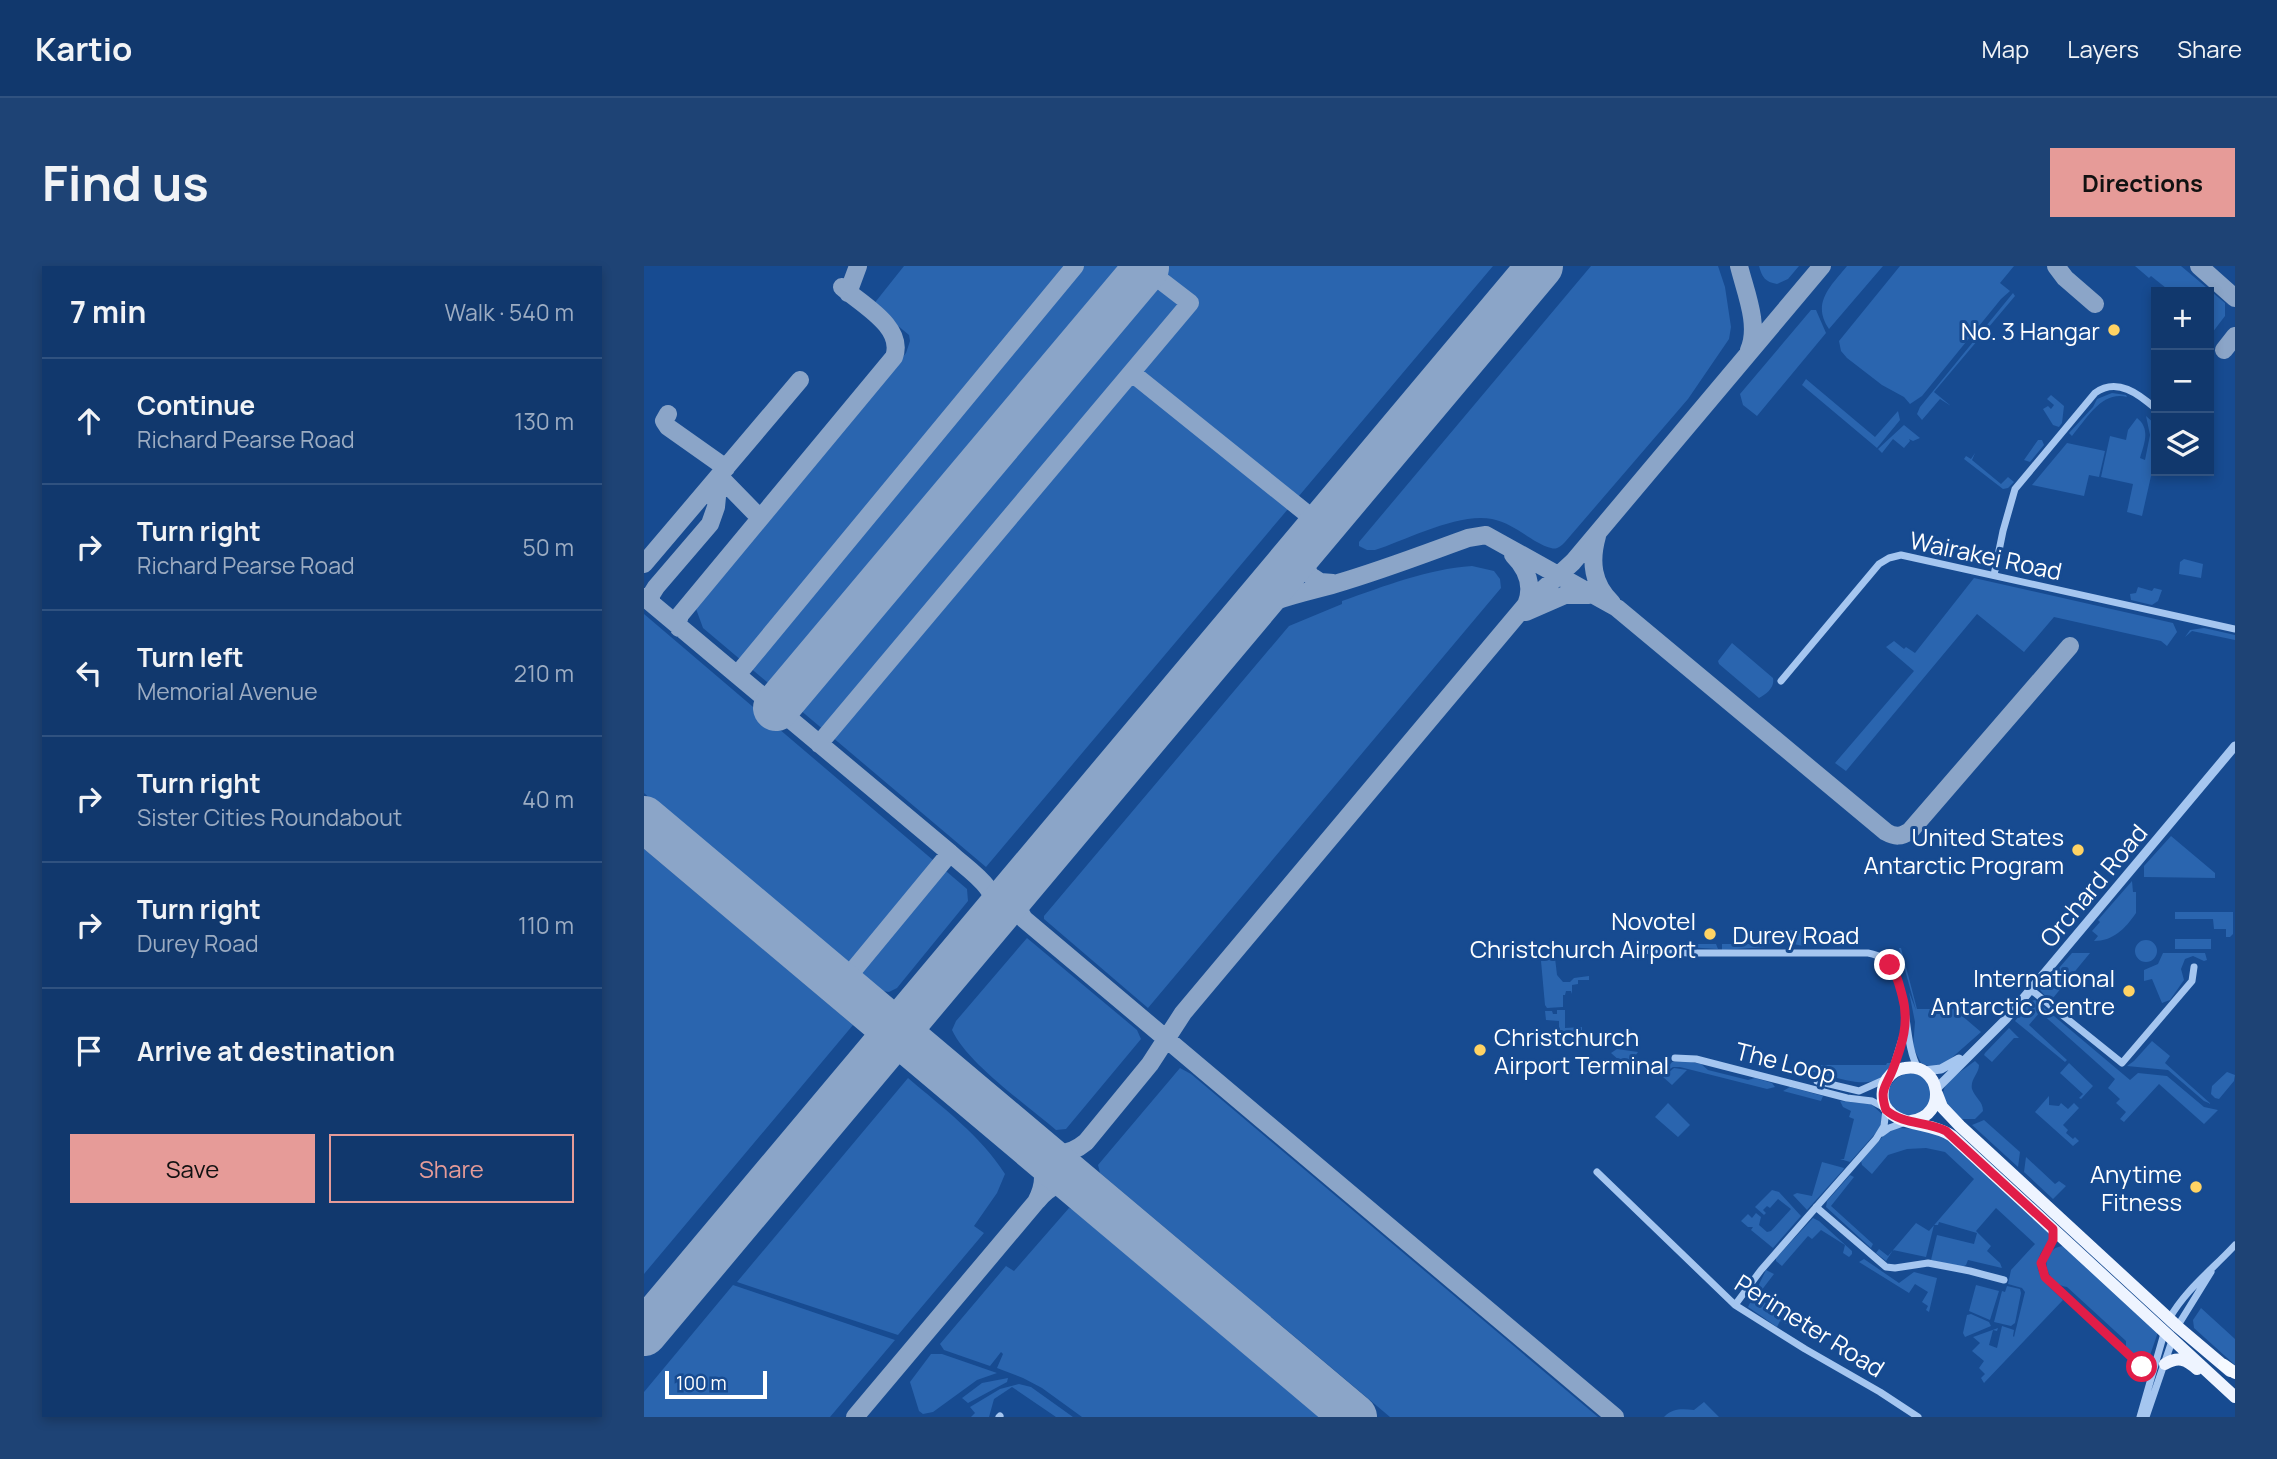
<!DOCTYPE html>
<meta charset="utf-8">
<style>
body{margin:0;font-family:Manrope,sans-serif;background:#1e4375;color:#f1f3f6}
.controls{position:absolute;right:21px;top:21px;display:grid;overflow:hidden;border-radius:0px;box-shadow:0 4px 10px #0003}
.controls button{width:63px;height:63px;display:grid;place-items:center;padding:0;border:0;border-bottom:2px solid #305280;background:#11386d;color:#f1f3f6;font:35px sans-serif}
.scale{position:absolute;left:21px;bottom:18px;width:102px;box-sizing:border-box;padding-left:7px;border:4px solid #fff;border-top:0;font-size:19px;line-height:24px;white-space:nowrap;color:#fff;-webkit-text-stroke:5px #174b91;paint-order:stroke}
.stop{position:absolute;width:21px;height:21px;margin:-16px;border:5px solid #e11d48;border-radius:50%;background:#fff}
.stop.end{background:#e11d48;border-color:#fff;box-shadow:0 2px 7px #0008}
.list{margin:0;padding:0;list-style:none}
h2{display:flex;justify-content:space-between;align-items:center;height:91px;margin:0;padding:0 28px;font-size:30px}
h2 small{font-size:23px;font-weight:400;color:#9cacc2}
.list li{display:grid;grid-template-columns:46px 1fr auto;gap:21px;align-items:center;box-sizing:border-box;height:126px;padding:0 28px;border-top:2px solid #305280}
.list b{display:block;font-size:26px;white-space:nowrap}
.list p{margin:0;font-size:23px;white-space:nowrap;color:#9cacc2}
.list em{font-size:23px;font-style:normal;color:#9cacc2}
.actions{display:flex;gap:14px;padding:21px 28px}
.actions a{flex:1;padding:16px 0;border:2px solid #e69b98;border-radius:0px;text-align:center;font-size:24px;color:#e69b98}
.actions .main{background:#e69b98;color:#111}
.icon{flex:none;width:38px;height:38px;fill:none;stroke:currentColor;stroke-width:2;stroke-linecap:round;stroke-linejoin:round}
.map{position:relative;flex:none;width:1591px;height:1151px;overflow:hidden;border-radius:0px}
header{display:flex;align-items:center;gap:42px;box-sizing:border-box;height:98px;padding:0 35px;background:#11386d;border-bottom:2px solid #305280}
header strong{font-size:33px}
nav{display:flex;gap:38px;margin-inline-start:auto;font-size:24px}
.intro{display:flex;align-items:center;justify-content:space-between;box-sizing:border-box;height:168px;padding:0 42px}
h1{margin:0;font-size:49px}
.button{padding:18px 32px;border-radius:0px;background:#e69b98;color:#111;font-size:24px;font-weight:700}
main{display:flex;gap:42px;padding:0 42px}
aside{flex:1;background:#11386d;border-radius:0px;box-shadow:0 4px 10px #0003}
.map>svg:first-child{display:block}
</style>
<header>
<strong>Kartio</strong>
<nav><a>Map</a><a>Layers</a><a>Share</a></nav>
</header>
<div class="intro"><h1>Find us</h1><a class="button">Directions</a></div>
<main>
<aside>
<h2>7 min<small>Walk · 540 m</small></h2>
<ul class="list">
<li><svg class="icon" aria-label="ahead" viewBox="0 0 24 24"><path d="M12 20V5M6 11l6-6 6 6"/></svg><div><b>Continue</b><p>Richard Pearse Road</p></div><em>130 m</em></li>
<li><svg class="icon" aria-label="right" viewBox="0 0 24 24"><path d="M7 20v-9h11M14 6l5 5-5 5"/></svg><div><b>Turn right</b><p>Richard Pearse Road</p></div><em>50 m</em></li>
<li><svg class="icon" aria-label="left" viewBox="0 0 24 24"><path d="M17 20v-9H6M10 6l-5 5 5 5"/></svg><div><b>Turn left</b><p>Memorial Avenue</p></div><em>210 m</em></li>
<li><svg class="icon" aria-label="right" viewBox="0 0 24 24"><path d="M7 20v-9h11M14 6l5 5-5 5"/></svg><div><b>Turn right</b><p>Sister Cities Roundabout</p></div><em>40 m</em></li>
<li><svg class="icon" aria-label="right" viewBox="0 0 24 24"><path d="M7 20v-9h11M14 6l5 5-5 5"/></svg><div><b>Turn right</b><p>Durey Road</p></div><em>110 m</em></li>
<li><svg class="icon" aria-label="arrive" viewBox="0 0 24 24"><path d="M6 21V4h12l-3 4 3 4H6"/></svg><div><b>Arrive at destination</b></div></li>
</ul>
<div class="actions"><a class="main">Save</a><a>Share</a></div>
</aside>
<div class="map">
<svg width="1591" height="1151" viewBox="0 0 1591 1151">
<rect width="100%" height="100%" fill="#174b91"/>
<path fill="#2a65af" d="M260,0h589l-507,601 -283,-239 -8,-22 5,-12 206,-241 4,-12 -1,-6 -36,-30z
M947,0h127l7,21 6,40 -2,12 -41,60 -123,143c-4,4 -8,8 -14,6 -19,-5 -35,-24 -59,-29 -33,-7 -86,21 -117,31h-8l-8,-4v-4z
M1115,0h40l-11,13 -11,5c-12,-2 -15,-7 -18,-18z
M1203,0h36l-54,63c-18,-26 2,-43 18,-63z
M1256,0h114l-14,17 10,8 -9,8 -79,97 -12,8 -6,-7 -22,-12 -35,-27 -6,-7 -2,-10z
M1491,0h46l44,37v13l-16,21v-45h-38l-20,-16 -2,2z
M1369,27l2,3 -81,96 17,14 -11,-7 -18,21 -5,-6 3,-7z
M1167,44h5l10,23 -69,83 -14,-11 -3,-11z
M1162,113l69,58 23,-26 2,9 -23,28 -75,-63z
M1468,127l14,2 1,2c-25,-6 -39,20 -55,39l-3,-3 24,-26 4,-8z
M1407,129l13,11 -2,17 -3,4 -6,-2 -10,-16 5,-3 3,3 3,-4 -7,-6z
M1502,150l10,9v29l-14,62 -15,-4 6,-28 -32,-7 9,-41 16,4 2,-10 9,-12c14,11 7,26 3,40l5,2 5,-25z
M1260,159l16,13 -7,3 -4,-2 1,2 -6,7 -11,-9 -11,14 -4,-4z
M1394,174h4l2,5 -14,17 -6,-2z
M1423,177l38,8 -6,26 -10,-2 -5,21 -52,-11z
M1331,187l-3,7 29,24 7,-7 6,5 -6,6 -5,1 -39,-30 2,-3 5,3z
M1540,293l19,5 -2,14 -22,-4 1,-12z
M828,300l22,5 6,8 1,9 -353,420 -104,-89v-3l245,-290 53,-22v-3c43,-15 85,-32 130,-35z
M1330,312l199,45 4,9 -10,14 -6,-5 -107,-24 -30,35 -47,-38 -131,157 -11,-8 79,-92 -28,-24 8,-6 10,8 2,-2 9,6z
M1494,321l14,4 2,-3 8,2 -4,11 -6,4 -21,-5 -1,-6 6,-1z
M0,348l323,275 1,12 -71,87 -8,4 -13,-2 -232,-197z
M1560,362l31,7v5l-43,-9 -7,6 5,-7z
M1088,377l41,35c2,9 -6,16 -14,20l-40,-34 -1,-3z
M1527,570l44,37v5l-71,-1v-11z
M0,583l209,176 -209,249z
M1488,615l1,11h3v21c-11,16 -23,28 -42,28l4,-5 -6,-5 8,-9 -2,-2z
M1531,646h58v22l-3,3h-4v-8h-12l-1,-10h-38z
M1138,664h21v16l-18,-4z
M1122,665h5l-1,12 -4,4 -44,3v-6h38z
M383,672l110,92 4,9 -75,90 -10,1c-29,-25 -89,-67 -104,-100l4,-9z
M1531,673h36v10h-36z
M1491 685a11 11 0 1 1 22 0a11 11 0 1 1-22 0Z
M1025,678h47l2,5 -49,-3z
M1255,682h2l16,61h37l27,23 -34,30 -14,6 -12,-5 -8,-16 2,-25 -6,-30 7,18z
M1428,687h18l-37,45 -5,1 -8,-9z
M1519,687h42l2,7 -3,1 -11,-5 -8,3 -4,10 3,11 -14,20 -8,3 -10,-24 -8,2v-11l14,-6z
M911,692l2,17 6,7h7l4,-4 15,-2v19v-15h-11v4l-6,1v9l-1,-3h-5l-1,4h-2v12l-16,1 -2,-3 -4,-44z
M1391,734l95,80 8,-7 29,3 37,31 14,3 -14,14 -45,-40 -35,38 -4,-3 6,-7 -10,-9 4,-4 -12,-11 7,-9 -75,-67 -11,13 38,35 -2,2 -50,-41 16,-20z
M913,744h8v18l17,-1v11h-23v-17l-13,-1 -1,-9h7l1,3h4z
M1365,762l10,10h-5l-22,24 -8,-7 1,-2z
M1508,775l18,15 -5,7 46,41 -7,-3 -36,-31 -41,-4 7,-5z
M973,783l21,3 -5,7 2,3 -5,8 -19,-17z
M1042,795l15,3 7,6 40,10 7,-2 17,5 3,4 -8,2 -87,-22h-7l-10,6 9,-11z
M1331,795l4,4c0,9 -9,14 -7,24 3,9 11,12 11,22l-8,8h-15c-33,-30 -11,-38 15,-58z
M1243,797h5c-11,28 -40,19 -62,13 -10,-2 -19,-3 -25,-11h81z
M1425,797l24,23 -12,13 -2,-1 4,-4 -23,-21z
M536,802l11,6 407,343h-208l-290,-244 -2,-8z
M1030,802l13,2 -15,15 -9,-8z
M1583,806l8,3 -1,6 -15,18 -4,-1 -4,-4 1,-8z
M1262,807l13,1 10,8 3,19 -18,17 -19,-5 -8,-17c3,-13 7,-17 19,-23z
M264,812c34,29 73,58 97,96l-8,19 -23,33 10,7 -86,102 -161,-53z
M1146,821l33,9 -2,5 -38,-10z
M1405,830v9l10,1 2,-3 7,6 6,-6 5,5 -16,17 5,5 -2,3 7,6 2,-2 4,4 -6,5 -38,-34z
M1196,835l31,3 12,11 -2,12 -31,35 -10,-3h4l10,-40 -5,-2 2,-6 -8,-4z
M1024,837l22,22 -12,12 -23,-20z
M1340,854l36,32 -2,15 -46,-42z
M1253,862l29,1 17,6 108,99c-2,9 -6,12 -10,19 -12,21 10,34 22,47l-79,83 -3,-5 4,-4 -6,-6 5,-7 -12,-10 8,-8 -7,-6 25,-9 -1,3 -4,-1 -4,15 8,3 5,-22 12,4 -1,6 1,1 11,-45 -3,-4 -14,-4 3,-14 24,-26 -39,-36 -20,23 15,15 -4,5 13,12 2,5 -34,-8 -2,5 -4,2 -31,-7 6,-25 37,9 3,-11 -38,-11 -1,3h-4l-8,32 -33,-7 -7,11 -10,-8 3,-4 9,7 28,-33 13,8 45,-52 -29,-27 -19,-4 -19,1 -19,6 -16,19 -10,-9 -1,-4 24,-27z
M1382,891l29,27 4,-3 7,5 -13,13 -29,-27z
M1178,896l22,6 -1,2 -36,40 -14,-15 4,-2 15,3z
M1206,909l4,2 -23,29 42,38 -2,4 -45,-41 1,-6z
M1128,924l7,2 22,24 -28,32 -22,-18 2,-3h-5l-7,-6 7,-7 4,4 4,-5 5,4 -2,8 8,7 4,-1 20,-22 -13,-10 -8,9 -3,-2 -4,4 3,3 -2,2 -9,-8z
M425,942l3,1 247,208h-237l-40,-29 -19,-10 -26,-10 6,-14 -2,-2 -11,14 -46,-16 -4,-6 66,-78 8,5z
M1169,952l6,3 33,30v3l-3,3 -6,-4 2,-8 -24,-15 -9,9 -4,-3 -26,30 -6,-5v-3z
M1419,980l94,85v4l-11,32 -20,-20v-6l-59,-54c-23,-3 -30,-38 -4,-41z
M1220,993l35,24 15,-11 23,6 -8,34 -3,-2 2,-4 -6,-4 6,-10 -13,-8 -6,9 -50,-31z
M1122,1004l8,4 -13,17 5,4 -2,7 27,16 -5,6 -6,-3 -3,6 -29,-20z
M89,1019l162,55 -65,77h-186v-25z
M1332,1019l23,6 -9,29 -21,-9z
M1363,1020l13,3 1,4 -6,30 -4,3 -17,-4 8,-31 3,1z
M1557,1042l34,31v26l-41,-37 -1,-8z
M1327,1048l18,8 2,4 -26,11 -2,-4 4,-18z
M287,1088h11l55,19 -20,7 -44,32 -10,2 -4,-3 -9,-29z
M364,1112l-1,4 -39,21 -6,-5 20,-15z
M375,1118l12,3 42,30h-17l-44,-30 -18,12 -5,18h-18l4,-4 -5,-6 30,-18z
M1060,1136l15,15h-55c9,-9 18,-8 30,-7z"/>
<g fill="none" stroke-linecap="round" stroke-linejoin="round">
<path stroke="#8ba5c8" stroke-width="18" d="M1095,0c6,25 21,59 10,84
M1412,0l9,12 30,26
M1555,0l36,32
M204,27l10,-27
M1580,84l11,-14
M488,107l189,152
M24,148l-4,7 4,6 58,41
M75,210l41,42
M953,270c-7,25 -5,48 15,67
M869,289c14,14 21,31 13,50
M0,298l156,-184
M689,317l-13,-1 -9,-6 -10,-13 -1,-15 6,-16 35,-41 22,-14
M0,331l306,256c18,17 52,36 44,64
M7,337v-8l5,-8 54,-63 6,-17 3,-31
M882,346l39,-17h24
M600,351c27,-19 60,-24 91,-33 45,-13 89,-30 133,-46l18,-3 131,73 269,224c9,5 15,5 24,-1l160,-185
M35,362l-1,-6 2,-7 214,-258c11,-30 -33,-53 -52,-70
M93,409l338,-409
M175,478l371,-441 -48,-37
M379,617l-7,22 8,14 591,498
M197,719l109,-132
M385,878c20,12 38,14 57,-2l64,-78 33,-51 341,-406 49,-45 249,-296
M393,935c13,-16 26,-22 46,-13
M211,1151l181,-215c11,-20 9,-40 -6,-57"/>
<path stroke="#8ba5c8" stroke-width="46" d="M132,442l370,-440
M0,553l710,598
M0,1067l896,-1067"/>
<path stroke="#a5c6f0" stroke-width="7" d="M1350,309l9,-44 12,-42 80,-96c22,-16 44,1 61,16
M1137,415l98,-117 10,-6 12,-3 334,74
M996,684l49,3h179c47,7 31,84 50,115
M1386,723l92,74 70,-82 2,-14
M1031,792l21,1 151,39 25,3 13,7
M1248,805l13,-42
M1173,815l42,10 27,-12
M1238,867l7,-5 17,-6
M953,906l138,133 70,44 75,43 38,25
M1172,941l70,60 9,1 33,-5 42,8 34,9
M1409,963v11l-12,23 4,14 97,90 8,11
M1091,1039l26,-35 115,-131 8,-13 2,-16
M1525,1053c17,-30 43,-49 66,-74
M1533,1061l34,-55
M355,1151l1,-1
M1496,1151l25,-87
M1502,1151l27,-79"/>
<path stroke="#a5c6f0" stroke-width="9" d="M1280,805l17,-2 18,-10
M1292,823l70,-70 229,-273"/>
<path stroke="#eef4ff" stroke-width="12" d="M1293,828l5,13 18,19 218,201 52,44
M1267,855c38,-5 30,-59 -6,-53 -7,1 -14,5 -18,11 -4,6 -5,14 -4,21 6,28 49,21 69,36l283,261
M1521,1098c13,-8 21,-5 32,5"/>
<path stroke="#f6faff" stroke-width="12" d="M1580,1099l11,8"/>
</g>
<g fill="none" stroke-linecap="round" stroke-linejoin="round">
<path stroke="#e11d48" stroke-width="9" d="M1246,699c7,9 9,19 12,30 8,27 0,50 -9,74 -7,18 -14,20 -7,41 17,15 40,11 60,21l107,98v11l-12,23 4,14 97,90"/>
</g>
<g fill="#ffd364" stroke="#174b91" stroke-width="2.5">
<circle cx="1470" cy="64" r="7"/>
<circle cx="1434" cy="584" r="7"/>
<circle cx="1066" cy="668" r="7"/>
<circle cx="1485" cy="725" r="7"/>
<circle cx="836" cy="784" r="7"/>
<circle cx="1552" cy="921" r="7"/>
</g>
<g text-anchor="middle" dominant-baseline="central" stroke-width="6" stroke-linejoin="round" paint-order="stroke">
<g font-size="24" fill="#fff" stroke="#174b91" text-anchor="end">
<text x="1456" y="64">No. 3 Hangar</text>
<text x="1420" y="570">United States<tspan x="1420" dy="28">Antarctic Program</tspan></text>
<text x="1052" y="654">Novotel<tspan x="1052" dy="28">Christchurch Airport</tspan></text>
<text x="1471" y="711">International<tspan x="1471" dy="28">Antarctic Centre</tspan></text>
<text x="850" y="770" text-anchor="start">Christchurch<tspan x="850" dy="28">Airport Terminal</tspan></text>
<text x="1538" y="907">Anytime<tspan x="1538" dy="28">Fitness</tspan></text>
</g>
<g font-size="24" fill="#fff" stroke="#174b91">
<text transform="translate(1342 289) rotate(12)">Wairakei Road</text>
<text transform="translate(1449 619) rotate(-50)">Orchard Road</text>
<text x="1152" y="668">Durey Road</text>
<text transform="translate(1142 796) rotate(14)">The Loop</text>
<text transform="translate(1166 1059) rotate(32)">Perimeter Road</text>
</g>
</g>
</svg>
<div class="controls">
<button>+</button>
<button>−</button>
<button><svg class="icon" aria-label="layers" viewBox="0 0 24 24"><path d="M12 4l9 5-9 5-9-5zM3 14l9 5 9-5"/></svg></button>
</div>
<div class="scale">100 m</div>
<div class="stop" style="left:1498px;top:1101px"></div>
<div class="stop end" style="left:1246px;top:699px"></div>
</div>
</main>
